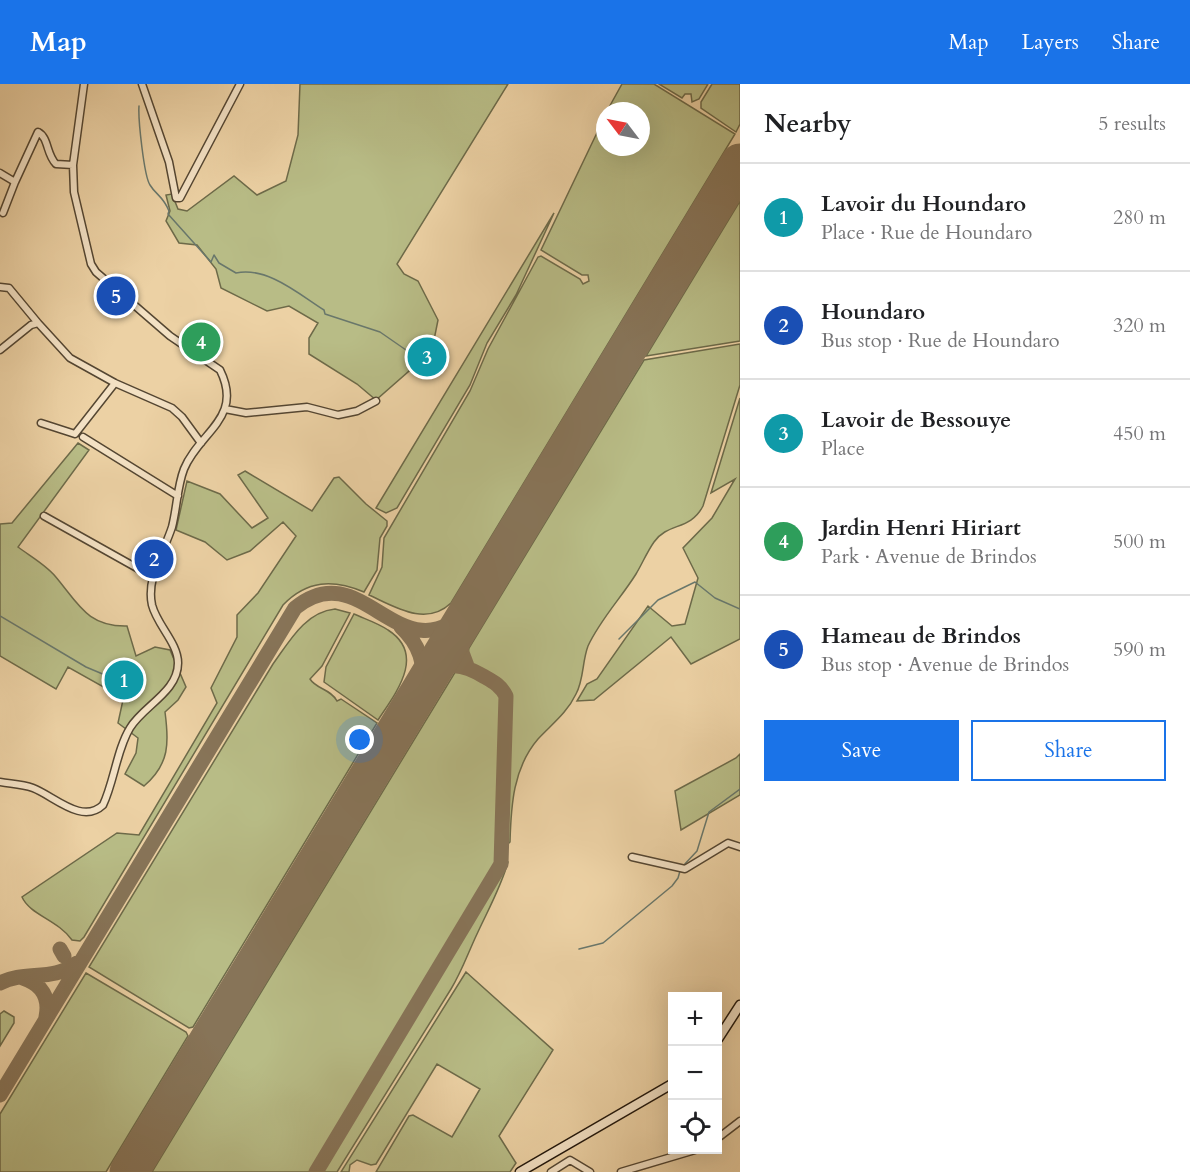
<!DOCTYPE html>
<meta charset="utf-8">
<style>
body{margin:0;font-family:Cardo,serif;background:#f2f2f2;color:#202124}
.controls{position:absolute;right:18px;bottom:18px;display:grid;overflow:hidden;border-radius:0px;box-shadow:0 6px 24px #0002}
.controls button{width:54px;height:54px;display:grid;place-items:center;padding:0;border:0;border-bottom:2px solid #e0e0e0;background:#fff;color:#202124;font:30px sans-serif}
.compass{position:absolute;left:596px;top:18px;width:54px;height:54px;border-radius:50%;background:#fff;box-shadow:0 6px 24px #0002;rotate:302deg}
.you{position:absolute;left:360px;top:656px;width:21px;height:21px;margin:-15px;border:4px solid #fff;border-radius:50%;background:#1a73e8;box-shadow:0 0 0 9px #1a73e833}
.badge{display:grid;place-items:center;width:39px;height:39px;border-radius:50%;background:#1a73e8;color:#fff;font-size:20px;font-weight:700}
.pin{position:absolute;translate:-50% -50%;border:3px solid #fff;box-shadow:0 2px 6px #0006}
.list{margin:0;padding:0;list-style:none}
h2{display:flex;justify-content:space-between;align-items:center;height:78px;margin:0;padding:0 24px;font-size:26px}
h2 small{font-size:20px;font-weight:400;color:#757577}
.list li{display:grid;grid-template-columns:39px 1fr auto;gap:18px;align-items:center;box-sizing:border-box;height:108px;padding:0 24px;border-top:2px solid #e0e0e0}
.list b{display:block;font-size:22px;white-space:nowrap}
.list p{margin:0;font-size:20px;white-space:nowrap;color:#757577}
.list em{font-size:20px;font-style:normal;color:#757577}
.actions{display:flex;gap:12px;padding:18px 24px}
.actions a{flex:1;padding:14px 0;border:2px solid #1a73e8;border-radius:0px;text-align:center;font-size:21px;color:#1a73e8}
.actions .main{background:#1a73e8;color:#fff}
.icon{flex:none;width:33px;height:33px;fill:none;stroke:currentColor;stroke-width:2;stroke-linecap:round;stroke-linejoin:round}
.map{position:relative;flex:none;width:740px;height:1088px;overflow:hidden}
header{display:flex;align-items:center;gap:36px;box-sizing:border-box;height:84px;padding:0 30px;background:#1a73e8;color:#fff}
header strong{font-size:28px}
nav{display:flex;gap:33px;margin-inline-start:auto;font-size:21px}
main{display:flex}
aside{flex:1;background:#fff}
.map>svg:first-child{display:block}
</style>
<header>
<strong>Map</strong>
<nav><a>Map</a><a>Layers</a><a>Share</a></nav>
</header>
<main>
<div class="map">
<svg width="740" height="1088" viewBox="0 0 740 1088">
<rect width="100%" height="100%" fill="#ecd1a4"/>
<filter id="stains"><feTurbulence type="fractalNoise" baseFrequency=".00333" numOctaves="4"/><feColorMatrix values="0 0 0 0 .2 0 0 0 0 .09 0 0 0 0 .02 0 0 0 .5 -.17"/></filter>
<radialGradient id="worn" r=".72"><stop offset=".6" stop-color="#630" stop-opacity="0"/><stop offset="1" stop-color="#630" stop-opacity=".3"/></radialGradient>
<path fill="#b8bc86" stroke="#6d6a49" stroke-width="1.5" d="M300,0h208l-111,180 7,10 14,7 20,39 -4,20 5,19 -1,8 -14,-9 -48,42 -19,-16 -48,-30v-16l9,-15 -29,-17 -22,5 -46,-23 -5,-19 -19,-24 -18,-2 -13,-22 4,-10 -4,-16 6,-1 6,15 9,2 47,-35 23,19 29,-14 12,-46z
M622,0h32l81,50 -284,469c-25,24 -56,4 -82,-8l13,-28 2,-29 86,-147 18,-42 50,-92 3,-1 39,23 3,5 6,-3 -1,-6h-6l-41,-25 64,-134v31h36v-36h-34z
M659,0h49l-9,15 -7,3 -1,-8h-6l-3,4z
M712,0h28v40l-4,8 -35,-24v-6z
M740,117v140l-94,15z
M554,129l-38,82 -29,48 -17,42 -73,123 -11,5 -10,-5z
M740,260v41l-37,121c-13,25 -35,16 -49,36 -7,10 -12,22 -18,32 -15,24 -36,46 -48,72 -6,16 -4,33 -12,48 -9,19 -24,30 -38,45 -25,29 -27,67 -28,103l-4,4 3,-151c-8,-19 -35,-20 -42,-38l2,-9 175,-288z
M740,314v241l-49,25 -20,-27 -77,63 -17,1 10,-17 10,-5 51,-73 24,20 13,-2 13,-46 -15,-30 29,-30 23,-39 -24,14z
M78,359l11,7 -71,97c12,9 28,18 37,29 23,27 32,51 72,50l9,30 19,-9 15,3 16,37 -8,13 -13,12c4,30 5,52 -21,74l-19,-12 11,-21 2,-15 -20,-15 5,-23 -5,-5 -50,-28 -12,22 -56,-33v-132l12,-1z
M245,387l67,40 22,-33 5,-1 27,27 21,17v5l-7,12 -3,32 -13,22c-31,-13 -57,-12 -81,13l-199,332 -4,4 -8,-1c-14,-20 -42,-25 -50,-43l95,-64 22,2 78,-132 -6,-15 26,-51v-22l21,-22 38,-57 -13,-14 -33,29 -23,9 -22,-18 -29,-12 11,-49 33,13 32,34 16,-10 -30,-43z
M335,525l15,4 -28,53 -12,13c6,10 21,10 27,22l4,-2 36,24 -184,304 -4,1 -100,-61 184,-303c16,-22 32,-52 62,-55z
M354,530c11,5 24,9 34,16 39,25 7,64 -10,90l-54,-38 2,-15z
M457,585l15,3 30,21 -4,169 -186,310h-160z
M740,670v41l-59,35 -6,-39 61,-33z
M505,775l3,3c-7,25 -20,48 -31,72 -9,19 -15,37 -26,55l-114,183h-17l179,-297z
M466,888l87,78 -54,86 17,27 -6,9h-134l33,-56 4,-1 39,22 28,-48 -43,-25 -61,100 -5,1 -14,-5 -7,5 -1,7h-8z
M86,889l100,59 2,4 -82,136h-106v-58z
M4,927l10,6v6l-14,23v-32z"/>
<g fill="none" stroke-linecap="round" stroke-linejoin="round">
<path stroke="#69776b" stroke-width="1.5" d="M139,22c-1,13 5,70 11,79 6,10 13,11 19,26l-1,3 43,48 3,-7 5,8 17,10c31,-7 64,22 88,37l1,4 55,18 26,18 16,3 3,3
M0,532l86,51 19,8h14l5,5
M619,555l39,-39 37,-18 20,16 25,11
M683,782l14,-15 12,-39 31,-23
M579,865l24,-6 69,-57 6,-8 2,-7"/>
<path stroke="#877458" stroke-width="15" d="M401,543c17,16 27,38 19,62
M467,582l-9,-24 10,-29
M60,865l4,7
M23,894c19,6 27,20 23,39
M0,899c25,-13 53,-1 77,-20
M0,1011l295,-487c69,-57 105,74 177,-2
M316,1088l185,-308 5,-168c-5,-10 -12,-14 -21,-19 -30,-18 -44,-15 -64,14"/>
<path stroke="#877458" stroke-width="39" d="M129,1088l611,-1009"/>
<defs>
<path id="street" d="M142,0l27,78 7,36h4l60,-114
M0,89l15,9 23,-50c11,6 8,22 18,32l17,1
M3,129l12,-31
M0,203l9,1 29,35
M0,266l31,-25 7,-2 32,35 45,25 57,25 10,9 19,26
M225,325l21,4 61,-6 31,8 19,-4 19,-10
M41,339l34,11 40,-51
M83,353l95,59
M44,432l109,61
M0,698c12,2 22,2 33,6 21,8 49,37 70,17 11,-23 14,-56 27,-77 13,-22 48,-36 48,-65 0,-20 -21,-38 -26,-58 -6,-27 12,-53 20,-78 5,-19 5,-40 12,-58 15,-37 60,-51 36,-99l-50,-34 -74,-64 -5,-8 -17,-72 -1,-27 11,-81
M632,773l53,12 43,-26 12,4
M718,1054l22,-17
M551,1088l19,-12 20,12
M621,1088l74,-22"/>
<path id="secondary" d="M718,955l22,-34
M520,1088l152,-88"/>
</defs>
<use href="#street" stroke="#544632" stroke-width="9"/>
<use href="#secondary" stroke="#22170c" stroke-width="11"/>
<use href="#street" stroke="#f3e1c4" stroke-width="6"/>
<use href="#secondary" stroke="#f3e1c4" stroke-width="8"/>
</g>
<rect width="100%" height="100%" filter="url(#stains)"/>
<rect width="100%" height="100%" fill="url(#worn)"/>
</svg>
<div class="controls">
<button>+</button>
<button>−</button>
<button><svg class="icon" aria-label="locate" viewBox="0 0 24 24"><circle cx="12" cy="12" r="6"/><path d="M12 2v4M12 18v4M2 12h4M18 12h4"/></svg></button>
</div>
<svg class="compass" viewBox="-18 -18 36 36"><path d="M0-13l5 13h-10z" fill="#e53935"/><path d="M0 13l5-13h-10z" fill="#757577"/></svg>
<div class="you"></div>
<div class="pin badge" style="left:124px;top:596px;background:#0f9aa8">1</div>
<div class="pin badge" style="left:154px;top:475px;background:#1a4fb4">2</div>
<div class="pin badge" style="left:427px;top:273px;background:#0f9aa8">3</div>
<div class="pin badge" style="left:201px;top:258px;background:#2e9e5b">4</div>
<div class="pin badge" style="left:116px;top:212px;background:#1a4fb4">5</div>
</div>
<aside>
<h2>Nearby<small>5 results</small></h2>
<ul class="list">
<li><span class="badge" style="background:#0f9aa8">1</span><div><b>Lavoir du Houndaro</b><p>Place · Rue de Houndaro</p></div><em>280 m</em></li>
<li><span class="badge" style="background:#1a4fb4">2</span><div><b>Houndaro</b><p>Bus stop · Rue de Houndaro</p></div><em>320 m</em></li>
<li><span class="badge" style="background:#0f9aa8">3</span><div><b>Lavoir de Bessouye</b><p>Place</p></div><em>450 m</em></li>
<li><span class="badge" style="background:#2e9e5b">4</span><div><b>Jardin Henri Hiriart</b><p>Park · Avenue de Brindos</p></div><em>500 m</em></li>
<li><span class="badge" style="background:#1a4fb4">5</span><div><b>Hameau de Brindos</b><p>Bus stop · Avenue de Brindos</p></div><em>590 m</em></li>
</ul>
<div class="actions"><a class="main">Save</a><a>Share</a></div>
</aside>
</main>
